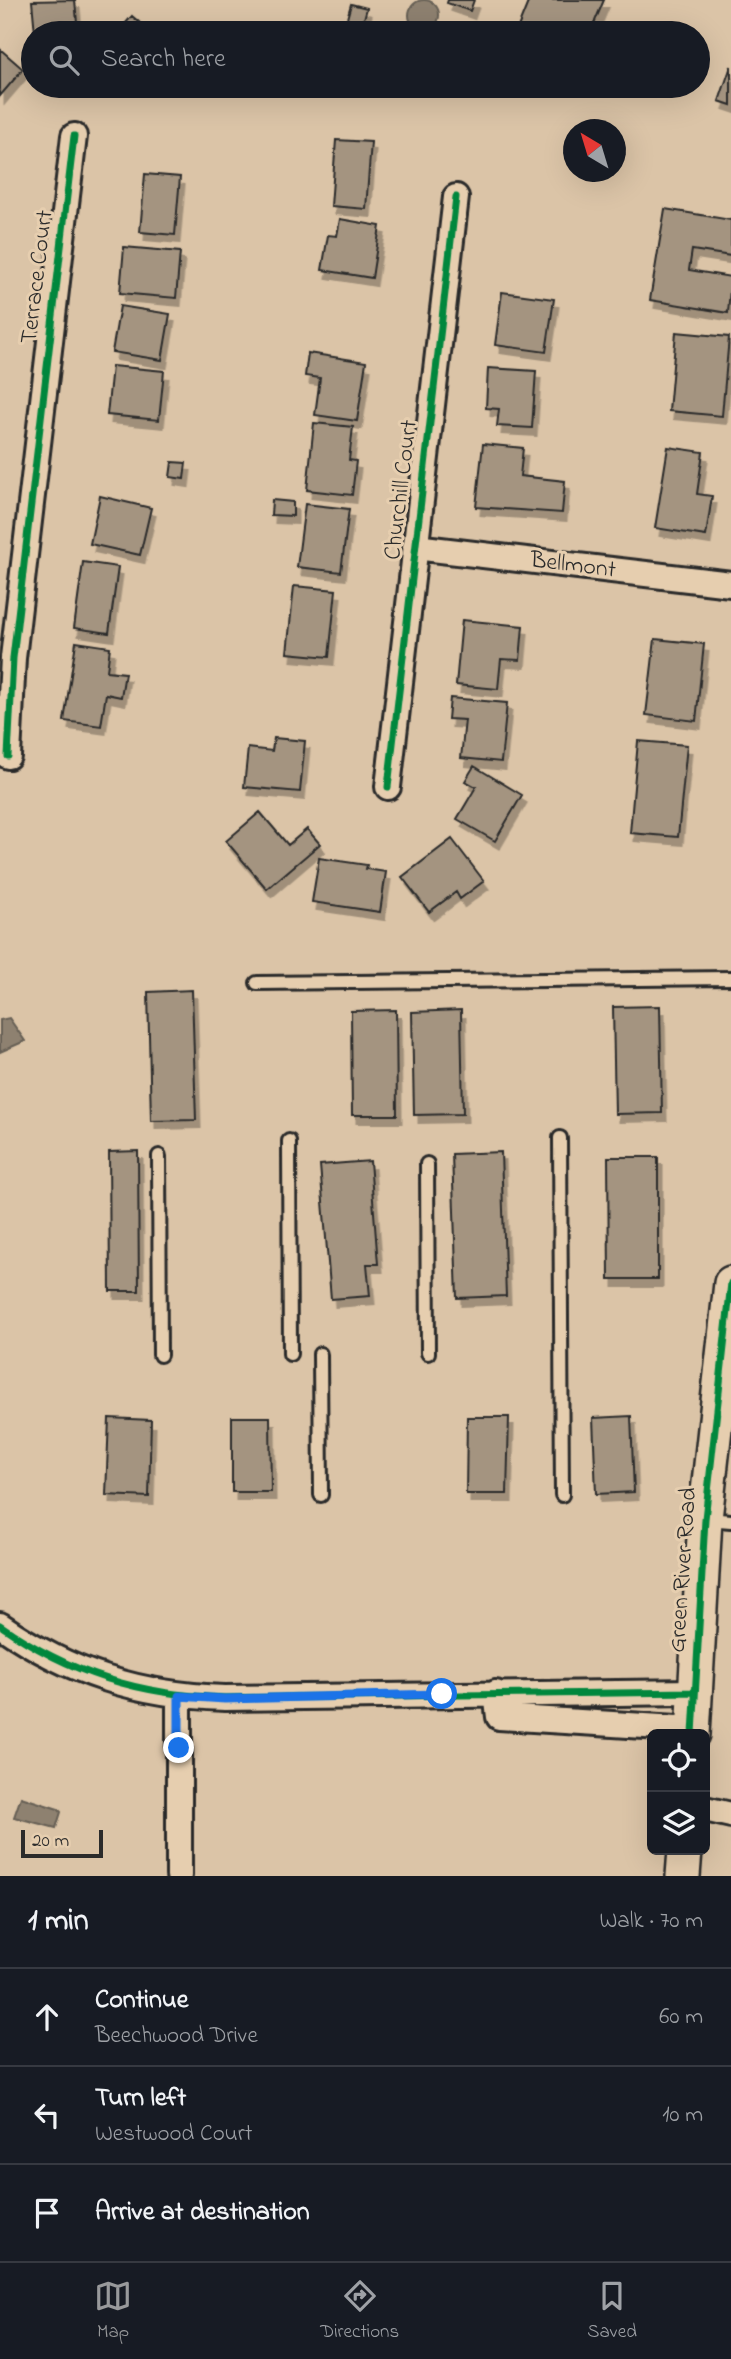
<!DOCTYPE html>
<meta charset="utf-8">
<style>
body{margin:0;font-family:"Indie Flower",sans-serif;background:#242831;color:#f1f3f6}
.controls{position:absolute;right:21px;bottom:21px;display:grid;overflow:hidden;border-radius:10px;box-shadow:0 7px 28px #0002}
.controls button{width:63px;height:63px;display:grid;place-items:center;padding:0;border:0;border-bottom:2px solid #363941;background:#171b24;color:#f1f3f6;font:35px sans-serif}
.compass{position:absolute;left:563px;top:119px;width:63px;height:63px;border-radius:50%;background:#171b24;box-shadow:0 7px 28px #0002;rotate:322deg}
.scale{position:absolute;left:21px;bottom:18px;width:82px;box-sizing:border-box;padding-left:7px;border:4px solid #2b2b2b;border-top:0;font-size:19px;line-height:24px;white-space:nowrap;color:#2b2b2b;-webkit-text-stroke:5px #e6ceaf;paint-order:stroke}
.stop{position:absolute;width:21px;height:21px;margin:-16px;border:5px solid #1a73e8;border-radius:50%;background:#fff}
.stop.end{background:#1a73e8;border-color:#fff;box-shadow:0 2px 7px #0008}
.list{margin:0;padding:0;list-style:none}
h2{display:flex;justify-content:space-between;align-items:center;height:91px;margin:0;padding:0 28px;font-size:30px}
h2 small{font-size:23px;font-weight:400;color:#9ea1a6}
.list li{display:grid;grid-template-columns:46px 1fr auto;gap:21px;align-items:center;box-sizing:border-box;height:98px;padding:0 28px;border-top:2px solid #363941}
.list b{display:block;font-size:26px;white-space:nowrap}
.list p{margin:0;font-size:23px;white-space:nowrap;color:#9ea1a6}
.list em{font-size:23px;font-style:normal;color:#9ea1a6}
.icon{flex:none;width:38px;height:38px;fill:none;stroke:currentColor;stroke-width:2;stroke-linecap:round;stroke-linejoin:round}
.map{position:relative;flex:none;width:731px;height:1876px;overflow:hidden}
.search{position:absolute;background:#171b24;box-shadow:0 7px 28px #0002;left:21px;right:21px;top:21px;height:77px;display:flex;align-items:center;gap:18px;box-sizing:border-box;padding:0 24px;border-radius:38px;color:#9ea1a6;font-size:26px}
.sheet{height:385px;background:#171b24}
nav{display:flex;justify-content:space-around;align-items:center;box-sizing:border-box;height:98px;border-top:2px solid #363941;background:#171b24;font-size:19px;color:#9ea1a6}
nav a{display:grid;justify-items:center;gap:4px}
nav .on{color:#98999b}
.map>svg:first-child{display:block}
</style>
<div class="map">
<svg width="731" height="1876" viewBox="0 0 731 1876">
<defs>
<filter id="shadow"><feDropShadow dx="4.5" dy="8" stdDeviation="0" flood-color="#0004"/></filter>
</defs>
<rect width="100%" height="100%" fill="#dbc4a7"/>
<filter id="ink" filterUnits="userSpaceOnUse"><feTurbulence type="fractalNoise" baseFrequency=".0143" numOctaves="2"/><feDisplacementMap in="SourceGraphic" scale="14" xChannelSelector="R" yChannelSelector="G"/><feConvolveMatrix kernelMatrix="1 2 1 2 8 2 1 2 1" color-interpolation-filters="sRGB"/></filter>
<g filter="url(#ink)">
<path fill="#8e8170" stroke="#665f54" stroke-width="2" d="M409 15a15 15 0 1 1 30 0a15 15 0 1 1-30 0Z
M9,1018l16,23 -25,11v-32z
M21,1797l37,12 3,3 -5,16 -42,-11z"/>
<path fill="#a49480" stroke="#2b2b2b" stroke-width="2" filter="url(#shadow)" d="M75,0l3,33h-43l-3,-32z
M448,0h26l-4,11 -23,-8z
M529,0h75l-14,33h-72l-2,-1z
M351,4l16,4 -5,18 -16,-4z
M132,16l20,17h-35z
M0,49l23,20 -23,27z
M731,66v39l-12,-4z
M336,140l35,2 -5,67 -35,-3z
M145,174l35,3 -5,58 -35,-3z
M665,209l66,11v36l-39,-6 -3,20 42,7 -3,36 -78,-13z
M340,219l40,7 -8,52 -50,-8 6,-35 9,1z
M124,247l56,5 -4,46 -56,-5z
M502,292l52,7 -8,53 -51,-7z
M120,306l50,8 -8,46 -50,-8z
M676,332l53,5 -7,79 -53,-5z
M308,353l58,9 -9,59 -42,-6 5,-37 -15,-2z
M112,366l52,5 -5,49 -52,-5z
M488,368l48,3 -4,57 -35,-2 2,-17 -13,-1z
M314,423l39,4 -4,33 7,1 -4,34 -45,-5z
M483,444l40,4 -3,28 45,5 -3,32 -86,-6z
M668,447l35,5 -6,42 15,2 -6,40 -51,-8z
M172,462l14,1 -2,16 -14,-2z
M100,496l51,12 -11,47 -50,-11z
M272,500l21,2v14l-22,-1z
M305,504l44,5 -8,63 -44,-5z
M83,562l35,5 -9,66 -35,-5z
M294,586l42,4 -7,67 -42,-4z
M462,620l61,6 -3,34 -19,-1 -3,30 -42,-4z
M655,639l49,5 -8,77 -50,-6z
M76,642l34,5 -3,24 18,2 -4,24 -15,-3 -5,32 -37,-5z
M450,698l57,5 -6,59 -40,-4 4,-38 -17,-1z
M274,738l31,3 -5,51 -56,-5 4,-39 24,3z
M638,741l49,4 -9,92 -48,-4z
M474,766l48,29 -27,46 -38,-22 19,-32 -11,-6z
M260,812l28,33 19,-16 13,15 -53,45 -41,-48z
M452,839l32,42 -24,18 -4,-7 -27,20 -27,-35z
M319,858l48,7 -1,4 20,3 -6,40 -68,-10z
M192,990l4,130 -45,1 -3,-129z
M660,1006l2,107 -47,1 -2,-107z
M396,1010l1,105h-45l-1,-104z
M461,1010l2,104 -49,1 -2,-103z
M138,1151l1,140h-29l-1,-139z
M501,1152l5,144 -49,2 -5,-144z
M608,1157h50v122h-49z
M370,1161l8,103h-11l3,32 -39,3 -11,-134z
M631,1416l3,76 -38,2 -3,-76z
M232,1417h38l1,75h-39z
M467,1417h42l-2,77h-41z
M109,1418l42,2 -2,77 -43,-2z"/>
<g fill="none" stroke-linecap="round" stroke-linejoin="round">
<defs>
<path id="lane" d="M257,983l474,-5
M560,1138l2,357
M289,1141l1,213
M159,1156l1,199
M427,1164l1,189
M320,1354l1,141
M707,1519l24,2"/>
<path id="street" d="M415,547l316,37
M8,756l5,-98 61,-522
M388,787l68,-590
M0,1625c70,49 140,70 225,73l470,-6
M496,1693l3,24 194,12
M179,1696v180
M705,1809l26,6"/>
<path id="secondary" d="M693,1734l12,-215 26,-236
M683,1876l2,-26"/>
</defs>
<use href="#lane" stroke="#2b2b2b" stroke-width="18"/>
<use href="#street" stroke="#2b2b2b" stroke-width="30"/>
<use href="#secondary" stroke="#2b2b2b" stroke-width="38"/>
<use href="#lane" stroke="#e6ceaf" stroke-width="12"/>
<use href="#street" stroke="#e6ceaf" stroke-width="24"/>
<use href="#secondary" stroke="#e6ceaf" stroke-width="33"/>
<defs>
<path id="cycleway" d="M8,756l5,-98 61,-522
M388,787l68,-590
M0,1625c70,49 140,70 225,73l470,-6
M693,1734l12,-215 26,-236"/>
</defs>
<use href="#cycleway" stroke="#e6ceaf" stroke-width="11"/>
<use href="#cycleway" stroke="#00873e" stroke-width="7"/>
</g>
</g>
<g fill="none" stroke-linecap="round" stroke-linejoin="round" filter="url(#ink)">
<path stroke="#1a73e8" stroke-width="9" d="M179,1748v-52l46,3 217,-5"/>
</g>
<g text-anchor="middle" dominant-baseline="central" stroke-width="6" stroke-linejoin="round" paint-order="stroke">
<g font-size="24" fill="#2b2b2b" stroke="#e6ceaf">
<text transform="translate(38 277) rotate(-83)">Terrace Court</text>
<text transform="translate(402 490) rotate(-83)">Churchill Court</text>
<text transform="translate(573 566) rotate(7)">Bellmont</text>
<text transform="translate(684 1570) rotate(-86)">Green River Road</text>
</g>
</g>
</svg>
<div class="controls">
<button><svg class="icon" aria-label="locate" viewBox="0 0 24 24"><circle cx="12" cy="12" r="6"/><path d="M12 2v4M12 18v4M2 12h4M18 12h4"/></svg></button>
<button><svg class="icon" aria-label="layers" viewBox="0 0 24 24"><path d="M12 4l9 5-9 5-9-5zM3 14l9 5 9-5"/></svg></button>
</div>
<svg class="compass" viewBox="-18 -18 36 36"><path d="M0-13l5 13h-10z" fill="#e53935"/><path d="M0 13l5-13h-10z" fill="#9ea1a6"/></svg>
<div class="scale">20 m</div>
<div class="stop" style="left:442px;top:1694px"></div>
<div class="stop end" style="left:179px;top:1748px"></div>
<div class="search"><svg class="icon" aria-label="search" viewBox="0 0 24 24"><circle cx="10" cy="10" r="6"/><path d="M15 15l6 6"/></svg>Search here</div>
</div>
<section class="sheet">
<h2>1 min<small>Walk · 70 m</small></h2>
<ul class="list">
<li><svg class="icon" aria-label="ahead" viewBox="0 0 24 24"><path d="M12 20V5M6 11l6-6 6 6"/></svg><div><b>Continue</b><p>Beechwood Drive</p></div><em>60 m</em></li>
<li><svg class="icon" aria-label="left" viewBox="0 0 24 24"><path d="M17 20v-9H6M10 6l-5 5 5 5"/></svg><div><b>Turn left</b><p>Westwood Court</p></div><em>10 m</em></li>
<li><svg class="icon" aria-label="arrive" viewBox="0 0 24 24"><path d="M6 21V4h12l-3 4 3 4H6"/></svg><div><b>Arrive at destination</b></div></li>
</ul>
</section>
<nav>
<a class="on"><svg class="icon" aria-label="map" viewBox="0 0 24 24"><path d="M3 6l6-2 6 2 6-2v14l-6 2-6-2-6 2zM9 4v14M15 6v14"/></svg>Map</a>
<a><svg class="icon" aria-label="directions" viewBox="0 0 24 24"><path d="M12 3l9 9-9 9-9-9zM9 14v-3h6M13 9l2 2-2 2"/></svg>Directions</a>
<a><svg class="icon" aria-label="saved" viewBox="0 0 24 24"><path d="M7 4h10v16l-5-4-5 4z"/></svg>Saved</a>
</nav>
